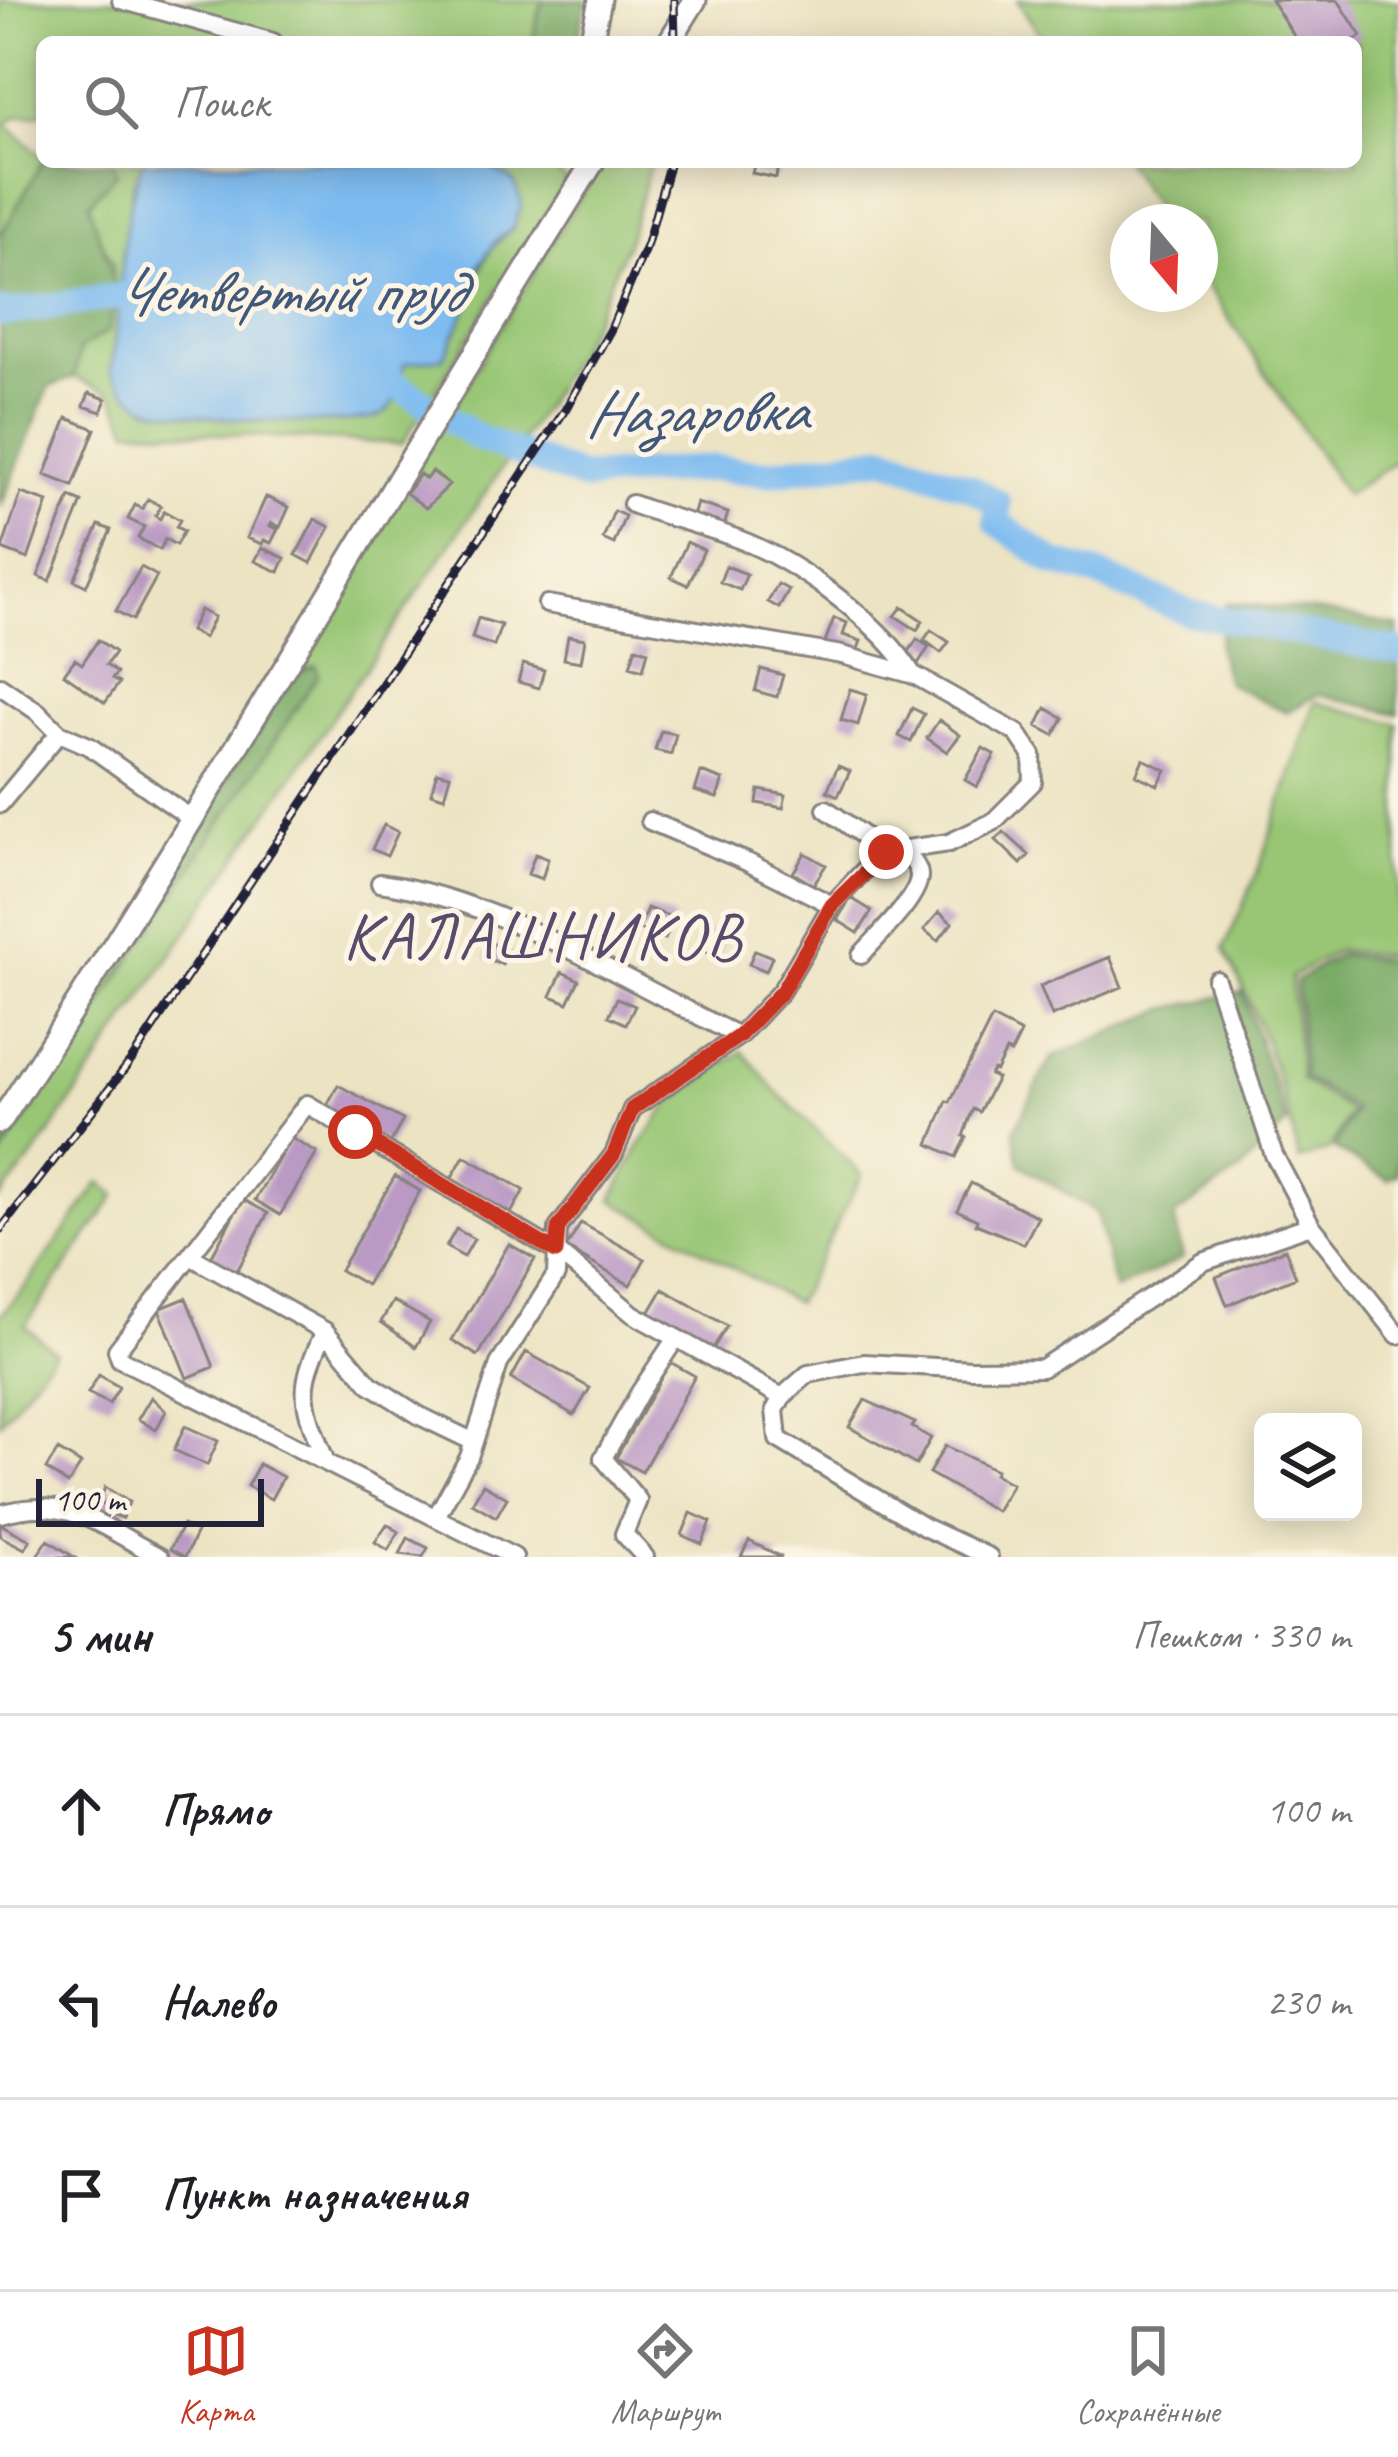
<!DOCTYPE html>
<html lang="ru">
<meta charset="utf-8">
<style>
body{margin:0;font-family:Caveat,sans-serif;background:#f6f6f6;color:#202124}
.controls{position:absolute;right:36px;bottom:36px;display:grid;overflow:hidden;border-radius:18px;box-shadow:0 6px 30px #0003}
.controls button{width:108px;height:108px;display:grid;place-items:center;padding:0;border:0;border-bottom:3px solid #e0e0e0;background:#fff;color:#202124;font:60px sans-serif}
.compass{position:absolute;left:1110px;top:204px;width:108px;height:108px;border-radius:50%;background:#fff;box-shadow:0 6px 30px #0003;rotate:161deg}
.scale{position:absolute;left:36px;bottom:30px;width:228px;box-sizing:border-box;padding-left:12px;border:6px solid #22223b;border-top:0;font-size:33px;line-height:42px;white-space:nowrap;color:#22223b;-webkit-text-stroke:9px #fcf5e5;paint-order:stroke}
.stop{position:absolute;width:36px;height:36px;margin:-27px;border:9px solid #c8321e;border-radius:50%;background:#fff}
.stop.end{background:#c8321e;border-color:#fff;box-shadow:0 3px 12px #0008}
.list{margin:0;padding:0;list-style:none}
h2{display:flex;justify-content:space-between;align-items:center;height:156px;margin:0;padding:0 48px;font-size:51px}
h2 small{font-size:39px;font-weight:400;color:#757577}
.list li{display:grid;grid-template-columns:78px 1fr auto;gap:36px;align-items:center;box-sizing:border-box;height:192px;padding:0 48px;border-top:3px solid #e0e0e0}
.list b{display:block;font-size:45px;white-space:nowrap}
.list em{font-size:39px;font-style:normal;color:#757577}
.icon{flex:none;width:66px;height:66px;fill:none;stroke:currentColor;stroke-width:2;stroke-linecap:round;stroke-linejoin:round}
.map{position:relative;flex:none;width:1398px;height:1557px;overflow:hidden}
.search{position:absolute;background:#fff;box-shadow:0 6px 30px #0003;left:36px;right:36px;top:36px;height:132px;display:flex;align-items:center;gap:30px;box-sizing:border-box;padding:0 42px;border-radius:18px;color:#757577;font-size:45px}
.sheet{height:732px;background:#fff}
nav{display:flex;justify-content:space-around;align-items:center;box-sizing:border-box;height:168px;border-top:3px solid #e0e0e0;background:#fff;font-size:33px;color:#757577}
nav a{display:grid;justify-items:center;gap:6px}
nav .on{color:#c8321e}
.map>svg:first-child{display:block}
</style>
<div class="map">
<svg width="1398" height="1557" viewBox="0 0 1398 1557">
<rect width="100%" height="100%" fill="#fcf5e5"/>
<filter id="ink" filterUnits="userSpaceOnUse"><feTurbulence type="fractalNoise" baseFrequency=".00833" numOctaves="2"/><feDisplacementMap in="SourceGraphic" scale="24" xChannelSelector="R" yChannelSelector="G"/><feConvolveMatrix kernelMatrix="1 2 1 2 8 2 1 2 1" color-interpolation-filters="sRGB"/></filter>
<filter id="wash" filterUnits="userSpaceOnUse"><feTurbulence type="fractalNoise" baseFrequency=".004" numOctaves="4" result="noise"/><feDisplacementMap in="SourceGraphic" scale="48" xChannelSelector="R" yChannelSelector="G"/><feGaussianBlur stdDeviation="2.7" result="paint"/><feColorMatrix in="noise" values="0 0 0 0 0 0 0 0 0 0 0 0 0 0 0 0 0 1.4 0 .05"/><feComposite in="paint" operator="in"/></filter>
<g filter="url(#wash)">
<rect width="100%" height="100%" fill="#ece3c2"/>
<path fill="#98c674" stroke="#5d7458" stroke-width="3" d="M0,0h542l-10,42h-490v72l-26,2 -10,8 36,33v5l-42,75z
M1017,0h381v460l-52,35 -146,-220v-53h-35l-40,-60h231v-120h-311z
M112,162h31l-11,27 -21,183 36,36 114,14 142,-58 41,-8c7,-15 15,-29 21,-44 16,-37 14,-57 48,-84l1,-46 -31,-20h64l20,19 -165,263 -273,-15 -17,-35 -38,-17 6,-28 28,-18 5,-67 -18,-36 -6,-25 28,-30z
M601,162h50l-23,79 -37,83 -44,78 -508,747 -39,49v-40l318,-483h-28z
M1315,702l83,22v233l-60,-7 -47,27 10,103 49,31 -20,38 -31,11c-15,-72 -41,-146 -75,-211l35,-81z
M742,1051l35,41 85,83 -66,128 -184,-103 27,-53 32,-46z
M100,1182l16,13 -91,131 30,26 -55,71v-107l26,-30z"/>
<path fill="#7aab66" stroke="#4e6650" stroke-width="3" d="M542,0h45l-10,42h-45z
M42,162h70l5,11 -28,30c13,54 35,69 19,128l-28,18 -6,28 -25,10 -49,121v-271z
M1227,603l95,9 76,14v88l-79,-20 -32,18 -60,-29 -9,-35z
M316,666l2,9 -318,483v-19l76,-113 214,-351z
M1340,954l58,8v212l-10,6 -54,-32 20,-39 -50,-31 -8,-97z
M1242,992l45,131 -47,48 -66,45 9,42 -68,32 -19,-78 -76,-48 -6,-33 37,-73 115,-49z"/>
<path fill="#7dbbf0" stroke="#506e96" stroke-width="3" d="M143,162h340l31,20 8,22 -9,24 -17,13 -16,23 -14,46 -22,47 -40,7c-2,17 -6,39 -21,50 -25,17 -215,4 -239,-9 -14,-8 -24,-21 -33,-33 13,-70 5,-143 32,-210z"/>
<g fill="none" stroke-linecap="round" stroke-linejoin="round">
<path stroke="#7dbbf0" stroke-width="27" d="M0,311l6,2 148,-22
M372,368l104,69 107,41 130,-10 53,5 119,-16 85,30 28,16 -1,19 57,41 43,11 93,39 208,38"/>
</g>
<g id="blocks">
<path fill="#ba99c5" d="M1271,0h67l23,36 -9,6h-54z
M755,162l23,4 -2,12 -24,-5z
M89,393l17,6 -5,13 -17,-6z
M67,418l28,11 -22,57 -28,-11z
M432,471l17,14 -23,23 -20,-15 14,-19 6,5z
M21,493l27,9 -20,57 -26,-10z
M70,497l12,5 -32,79 -12,-5z
M266,497l23,10 -9,20 -8,-4 -2,3 8,3 -7,14 -7,-3 -2,4 -15,-6z
M148,499l13,7 -6,10 5,3 4,-8 16,9 -4,7 8,4 -8,14 -11,-6 -5,11 -22,-12 6,-11 -16,-8 7,-14 7,4z
M697,503l31,10 -5,17 -31,-10z
M614,511l11,5 -11,28 -11,-5z
M315,519l15,8 -19,36 -15,-8z
M99,525l12,5 -25,56 -12,-6z
M687,542l17,8 -16,35 -17,-8z
M262,548l23,10 -6,14 -24,-11z
M726,566l21,8 -7,16 -20,-8z
M141,567l16,9 -24,44 -17,-9z
M778,584l11,6 -10,18 -11,-6z
M902,607l21,14 -6,9 -22,-14z
M200,610l14,7 -10,21 -14,-7z
M478,618l23,7 -7,21 -22,-8z
M834,618l13,5 -4,12 18,6 -5,13 -31,-12z
M931,630l18,12 -8,11 -17,-13z
M568,636l17,3 -4,23 -17,-3z
M917,639l12,8 -12,18 -12,-7z
M98,640l17,12 -9,13 11,8 -5,6 7,4 -14,20 -41,-29 11,-15 7,5z
M636,647l12,4 -5,19 -13,-4z
M523,664l21,6 -5,18 -21,-6z
M761,669l22,6 -6,22 -22,-6z
M850,689l17,5 -9,31 -17,-5z
M912,708l12,6 -13,28 -12,-6z
M1046,708l17,10 -9,17 -17,-9z
M939,720l21,15 -13,17 -20,-14z
M661,731l15,3 -5,20 -16,-4z
M983,748l12,7 -18,32 -12,-7z
M1143,759l23,11 -8,15 -22,-10z
M838,766l12,5 -12,25 -11,-5z
M437,772l13,3 -6,22 -13,-4z
M701,772l22,8 -6,18 -22,-7z
M759,790l27,5 -3,13 -26,-5z
M384,825l14,7 -11,24 -15,-7z
M1004,832l25,23 -8,9 -25,-24z
M805,853l21,12 -13,20 -20,-12z
M535,854l13,5 -6,20 -14,-5z
M851,898l21,13 -14,22 -21,-13z
M647,908l27,10 -9,21 -26,-10z
M939,912l13,11 -14,18 -14,-11z
M702,931l22,8 -6,17 -22,-8z
M491,943l17,7 -6,14 -17,-6z
M755,950l17,7 -6,14 -17,-7z
M1110,957l12,30 -70,29 -12,-30z
M562,972l17,8 -11,23 -17,-7z
M617,998l18,8 -9,18 -17,-8z
M992,1018l29,15 -10,20 -5,-2 -10,20 -3,-1 -3,5 7,3 -18,34 -6,-3 -2,5 -8,22 3,1 -10,20 -27,-13 18,-43 3,1z
M338,1085l65,35 -14,25 -64,-36z
M291,1138l26,15 -37,62 -25,-15z
M464,1156l60,34 -14,25 -60,-34z
M395,1176l25,15 -54,94 -26,-15z
M971,1183l67,34 -14,27 -48,-20 1,-4 -20,-10z
M242,1199l26,14 -34,64 -26,-14z
M581,1223l64,36 -15,26 -64,-37z
M456,1229l18,10 -10,18 -18,-10z
M509,1244l26,15 -57,97 -26,-16z
M1285,1249l11,28 -69,28 -11,-28z
M663,1289l64,37 -15,24 -63,-37z
M186,1298l28,69 -27,11 -28,-69z
M393,1301l37,21 -14,25 -35,-25z
M526,1352l64,36 -16,27 -63,-36z
M670,1362l25,14 -53,96 -26,-14z
M99,1375l20,12 -10,17 -21,-11z
M151,1397l15,14 -10,19 -18,-11z
M865,1400l50,23 -3,4 19,11 -15,27 -67,-38z
M185,1426l33,15 -11,24 -33,-15z
M945,1446l51,24 -2,4 18,10 -16,27 -67,-38z
M58,1450l23,14 -13,20 -22,-15z
M259,1464l24,13 -12,22 -24,-13z
M483,1484l24,14 -11,19 -24,-14z
M105,1487l24,15 -7,16 -15,-6 2,-5 -10,-4z
M691,1513l20,9 -9,22 -20,-9z
M0,1524l30,16 -5,9 -25,-13z
M387,1524l12,8 -11,18 -13,-8z
M183,1525l14,7 -12,25 -15,-8z
M408,1538l20,10 -5,9 -23,-3z
M48,1540l26,17h-38z
M749,1541l33,16h-41z"/>
</g>
</g>
<g filter="url(#ink)">
<use href="#blocks" fill-opacity="0" stroke="#87827e" stroke-width="3"/>
<g fill="none" stroke-linecap="round" stroke-linejoin="round">
<defs>
<path id="minor" d="M121,0l152,42
M632,504c35,13 72,22 106,35 57,21 144,84 175,136
M0,686l38,26 21,21 30,13 104,74
M0,804l59,-71
M826,809l60,43
M650,821l97,41 85,43
M380,883c122,17 248,100 359,153
M861,955c15,-17 59,-58 58,-80 -1,-11 -10,-17 -17,-25
M1216,980l58,175 37,70 87,110
M190,1256l135,75 45,53 50,32 54,26
M325,1331c-29,59 -23,71 1,131
M0,1514c69,-20 100,12 160,43
M437,1515l32,-58 30,-93 57,-89 2,-47 56,-74 18,-45 107,-73 42,-45 51,-86 38,-41 16,-12 63,-9 44,-21 40,-40 -1,-27 -15,-22 -103,-58 -72,-20 -295,-51
M514,1557l-394,-198 -3,-9 190,-246 250,148 76,62 149,83
M645,1557l-21,-23 14,-34 -35,-42 37,-66 36,-54
M989,1557l-65,-30 -146,-88 -3,-29 7,-13 26,-23 56,-11 108,6 70,-1 161,-106 108,-37"/>
<path id="tertiary" d="M591,42l9,-42
M669,42l26,-42
M0,1122c207,-314 393,-641 593,-960"/>
</defs>
<use href="#minor" stroke="#87827e" stroke-width="22"/>
<use href="#tertiary" stroke="#87827e" stroke-width="27"/>
<use href="#minor" stroke="#fff" stroke-width="16"/>
<use href="#tertiary" stroke="#fff" stroke-width="21"/>
<defs>
<path id="rail" d="M674,0l1,42
M0,1230l133,-172 432,-648 46,-81 36,-85 23,-82"/>
</defs>
<use href="#rail" stroke="#22223b" stroke-width="9"/>
<use href="#rail" stroke="#fcf5e5" stroke-width="4.5" stroke-dasharray="14" stroke-linecap="butt"/>
</g>
</g>
<g fill="none" stroke-linecap="round" stroke-linejoin="round" filter="url(#ink)">
<path stroke="#c8321e" stroke-width="15" d="M355,1132l201,120 2,-24 56,-74 18,-45 107,-73 43,-45 50,-86 54,-53"/>
</g>
<g text-anchor="middle" dominant-baseline="central" stroke-width="10" stroke-linejoin="round" paint-order="stroke">
<g font-size="63" font-style="italic" fill="#42587a" stroke="#fcf5e5">
<text x="289" y="291">Четвертый пруд</text>
<text transform="translate(696 412) rotate(-1)">Назаровка</text>
</g>
<g font-size="66" letter-spacing="3" fill="#574c6b" stroke="#fcf5e5">
<text x="543" y="936">КАЛАШНИКОВ</text>
</g>
</g>
</svg>
<div class="controls">
<button><svg class="icon" aria-label="layers" viewBox="0 0 24 24"><path d="M12 4l9 5-9 5-9-5zM3 14l9 5 9-5"/></svg></button>
</div>
<svg class="compass" viewBox="-18 -18 36 36"><path d="M0-13l5 13h-10z" fill="#e53935"/><path d="M0 13l5-13h-10z" fill="#757577"/></svg>
<div class="scale">100 m</div>
<div class="stop" style="left:355px;top:1132px"></div>
<div class="stop end" style="left:886px;top:852px"></div>
<div class="search"><svg class="icon" aria-label="search" viewBox="0 0 24 24"><circle cx="10" cy="10" r="6"/><path d="M15 15l6 6"/></svg>Поиск</div>
</div>
<section class="sheet">
<h2>5 мин<small>Пешком · 330 m</small></h2>
<ul class="list">
<li><svg class="icon" aria-label="ahead" viewBox="0 0 24 24"><path d="M12 20V5M6 11l6-6 6 6"/></svg><div><b>Прямо</b></div><em>100 m</em></li>
<li><svg class="icon" aria-label="left" viewBox="0 0 24 24"><path d="M17 20v-9H6M10 6l-5 5 5 5"/></svg><div><b>Налево</b></div><em>230 m</em></li>
<li><svg class="icon" aria-label="arrive" viewBox="0 0 24 24"><path d="M6 21V4h12l-3 4 3 4H6"/></svg><div><b>Пункт назначения</b></div></li>
</ul>
</section>
<nav>
<a class="on"><svg class="icon" aria-label="map" viewBox="0 0 24 24"><path d="M3 6l6-2 6 2 6-2v14l-6 2-6-2-6 2zM9 4v14M15 6v14"/></svg>Карта</a>
<a><svg class="icon" aria-label="directions" viewBox="0 0 24 24"><path d="M12 3l9 9-9 9-9-9zM9 14v-3h6M13 9l2 2-2 2"/></svg>Маршрут</a>
<a><svg class="icon" aria-label="saved" viewBox="0 0 24 24"><path d="M7 4h10v16l-5-4-5 4z"/></svg>Сохранённые</a>
</nav>
